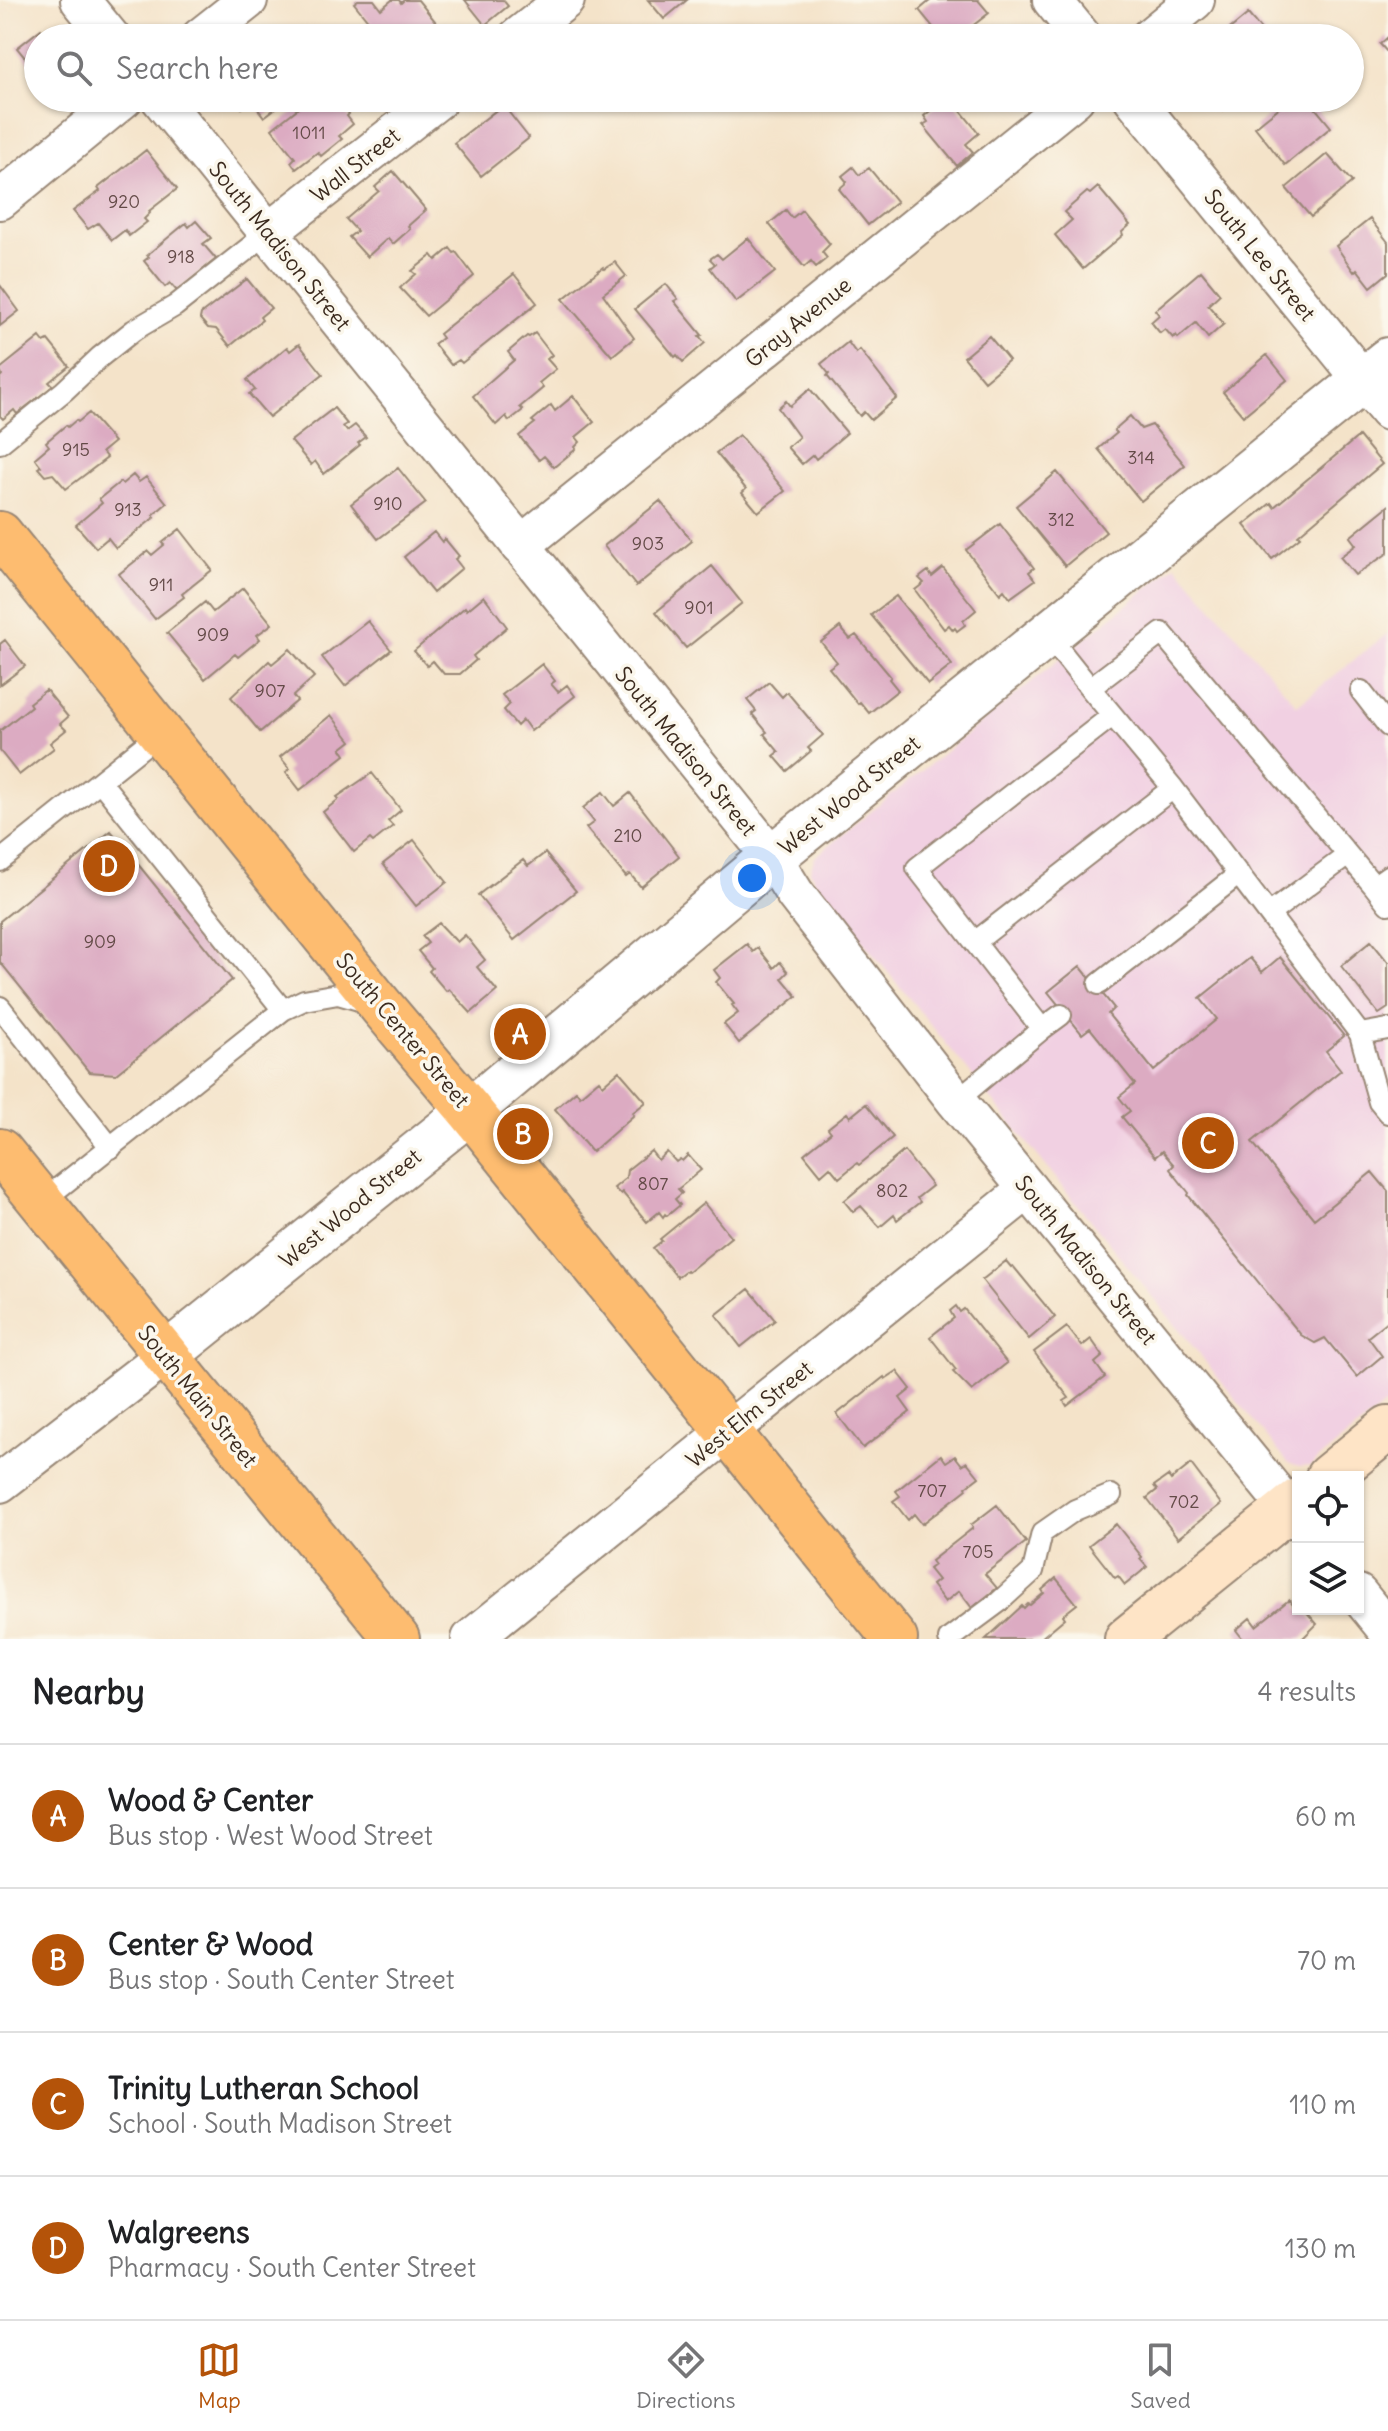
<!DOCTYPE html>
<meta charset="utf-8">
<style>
body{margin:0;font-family:Delius,sans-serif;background:#f2f2f2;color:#202124}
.controls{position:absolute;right:24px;bottom:24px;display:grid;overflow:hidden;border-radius:0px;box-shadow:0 2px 6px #0004}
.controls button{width:72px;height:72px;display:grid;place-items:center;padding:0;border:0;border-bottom:2px solid #e0e0e0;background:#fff;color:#202124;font:40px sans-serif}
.you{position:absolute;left:752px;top:878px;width:28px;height:28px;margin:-20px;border:6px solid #fff;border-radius:50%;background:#1a73e8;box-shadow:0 0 0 12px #1a73e833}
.badge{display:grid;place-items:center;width:52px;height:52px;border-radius:50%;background:#b45309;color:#fff;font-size:26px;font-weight:700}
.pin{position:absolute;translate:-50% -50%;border:4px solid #fff;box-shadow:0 2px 8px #0006}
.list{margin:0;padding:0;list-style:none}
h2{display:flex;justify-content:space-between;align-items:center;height:104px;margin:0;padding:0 32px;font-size:34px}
h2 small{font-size:26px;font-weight:400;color:#757577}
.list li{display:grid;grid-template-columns:52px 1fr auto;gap:24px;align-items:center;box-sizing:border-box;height:144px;padding:0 32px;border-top:2px solid #e0e0e0}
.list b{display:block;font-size:30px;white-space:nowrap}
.list p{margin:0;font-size:26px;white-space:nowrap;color:#757577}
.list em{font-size:26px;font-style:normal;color:#757577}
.icon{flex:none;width:44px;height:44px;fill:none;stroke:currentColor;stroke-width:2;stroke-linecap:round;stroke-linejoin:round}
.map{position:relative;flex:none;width:1388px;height:1639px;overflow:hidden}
.search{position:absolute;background:#fff;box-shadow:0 2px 6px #0004;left:24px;right:24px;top:24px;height:88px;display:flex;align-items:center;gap:20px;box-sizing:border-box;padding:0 28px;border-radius:44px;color:#757577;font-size:30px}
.sheet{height:680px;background:#fff}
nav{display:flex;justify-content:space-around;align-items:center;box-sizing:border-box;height:112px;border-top:2px solid #e0e0e0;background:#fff;font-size:22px;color:#757577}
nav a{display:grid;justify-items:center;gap:4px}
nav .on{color:#b45309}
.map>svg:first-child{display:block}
</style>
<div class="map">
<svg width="1388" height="1639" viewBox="0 0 1388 1639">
<rect width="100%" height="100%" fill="#fbf7ec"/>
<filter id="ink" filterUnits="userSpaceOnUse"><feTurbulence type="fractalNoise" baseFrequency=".0125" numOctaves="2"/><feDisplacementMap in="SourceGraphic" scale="16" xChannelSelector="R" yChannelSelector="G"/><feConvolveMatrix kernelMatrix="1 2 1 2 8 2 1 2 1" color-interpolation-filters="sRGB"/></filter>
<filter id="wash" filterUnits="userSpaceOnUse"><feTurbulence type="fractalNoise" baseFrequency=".006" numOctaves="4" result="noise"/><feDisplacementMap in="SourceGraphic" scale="32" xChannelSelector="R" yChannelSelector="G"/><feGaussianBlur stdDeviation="1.8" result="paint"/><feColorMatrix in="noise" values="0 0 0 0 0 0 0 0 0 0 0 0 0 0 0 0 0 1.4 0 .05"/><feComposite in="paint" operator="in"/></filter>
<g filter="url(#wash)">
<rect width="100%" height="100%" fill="#f4e3c9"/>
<path fill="#f1d0e2" d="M1176,565l121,140 91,-72v770l-78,63 -11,1 -11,-4 -472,-579 -6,-14 5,-13z"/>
<g id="blocks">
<path fill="#dcabc2" d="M358,0h16l7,9 11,-9h7l2,3 3,-3h14l26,32 -8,6h-54l-28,-35z
M465,0h38l5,6 -23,19z
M648,0h39l-23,19z
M931,0h47l11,13 -32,25h-15l-23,-28z
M1248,14l20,24h-49z
M41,29l7,9h-10v36l-21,-26z
M1388,37v16l-8,-9z
M235,98h54l-25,19 -12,-16 -10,7z
M311,98h26l12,16 -2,2 6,8 -14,12 3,3 -21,17 -3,-4 -22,17 -5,-7 4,-4 -23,-29z
M1213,98h25l-15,12z
M1291,98l1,3 4,-3h15l3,4 -2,2 19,23 -46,38 -30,-38z
M952,100l27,33 -13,11 7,8 -16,14 -34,-41 5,-3 -4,-6 17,-14 4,4z
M503,105l26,33 -48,38 -27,-33z
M146,150l31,39 -28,22 1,2 -6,6 3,3 -18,14 -4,-6 -13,10 -14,-17 -10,6 -15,-18 27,-20 -2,-3z
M1327,154l25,28 -41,35 -25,-29z
M853,167l6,8 10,-7 28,34 -29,23 -29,-36 8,-7 -5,-6z
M393,171l33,39 -18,16 2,3 -17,15 -5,-6 -21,19 -18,-20 8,-6 -11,-12 33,-28 -4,-4z
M1098,187l32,38 -8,7 1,3 -40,34 -28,-34 17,-15 -8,-8 23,-20 3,2z
M786,210l6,8 10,-8 28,34 -8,8 5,6 -11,9 -5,-6 -7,6 -35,-43z
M1370,219l18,23v31l-17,14 -14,-18 -3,3 -18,-26z
M196,221l15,17 -8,6 13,15 -39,32 -7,-8 -5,4 -21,-26 5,-4 -2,-2 39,-32 3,4z
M748,238l27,34 -39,30 -26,-34 5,-4 -5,-5 7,-5 5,5z
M450,248l4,5 2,-1 18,24 -48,40 -26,-28 16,-14 -4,-3 20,-16 4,5z
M615,262l11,14 -23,18 31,44 -22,18 -49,-57 40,-32 1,2z
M1201,271l19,23 -12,11 16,19 -16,14 -12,-15 -18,15 -2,-3 -3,3 -8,-9 -5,4 -9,-11 8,-7 -4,-5z
M514,274l23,29 -75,60 -3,-3 -8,5 -17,-21 8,-6 -3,-4z
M247,279l24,29 -11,9 2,3 -32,26 -14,-17 -8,-1 -8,-9 1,-5z
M666,284l12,15 -4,2 28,34 -3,1 6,7 -22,19 -6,-7 -2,2 -40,-48z
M0,285l19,26 -19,15z
M535,333l17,22 -5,4 9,10 -17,14 4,5 -23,19 3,3 -14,11 -3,-5 -10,9 -23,-29 41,-36 -6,-8 19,-16 2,1z
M989,336l20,24 -25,21 -20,-24z
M40,337l4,5 4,-2 21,26 -20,16 4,4 -36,28 -3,-4 -11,9 -3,-3v-39l2,-2 -2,-6z
M848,342l8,11 4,-3 37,48 -26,22 -7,-8 -4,4 -33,-40 2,-2 -8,-10z
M299,344l24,30 -54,43 -20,-23 6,-4 -8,-10 40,-33 3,4z
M1267,355l20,25 -44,36 -20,-24z
M810,389l37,44 -31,26 -3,-4 -11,9 -15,-17 12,-10 -21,-29 8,-7 4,5z
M573,396l21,26 -18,15 4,5 -5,5 1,2 -22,18 -10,-11 -5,4 -20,-24 16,-13 -3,-2 19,-16 4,6z
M334,408l13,16 -4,2 4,5 8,-6 11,12 -8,6 2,2 -36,29 -9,-13 -4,4 -20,-24z
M89,413l25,29 -12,10 5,6 -41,31 -13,-15 -8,2 -7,-8 3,-2 -6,-8 14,-12 -3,-4 20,-17 2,2 8,-7 2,2z
M1130,416l11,13 11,-4 33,40 -44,36 -43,-52 19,-16 -3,-3z
M739,435l46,56 -27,21 -16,-19 4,-4 -30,-36z
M1359,436l23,28 -84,71 2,2 -28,22 -28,-34 27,-22 3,4z
M398,468l28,35 -48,36 -27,-35z
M1057,472l49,60 -41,34 -49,-60z
M133,475l6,7 7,-5 21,26 -14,12 2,2 -39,31 -8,-10 -12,10 -20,-23 26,-22 -3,-4 21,-17 2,2z
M660,501l32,40 -56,45 -32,-40z
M1388,506v47l-33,22 -15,-18 16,-12 -6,-8z
M1000,524l34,44 -5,4 6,8 -25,18 -6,-8 -4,4 -34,-44z
M180,529l32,41 -30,24 2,3 -29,22 -36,-45 29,-23 4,4 12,-10 -2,-2z
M434,532l8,10 3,-3 14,17 -4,3 7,9 -29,25 -29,-36z
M712,566l30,37 -56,45 -30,-36z
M943,568l33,42 -13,11 2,4 -8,6 -2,-3 -2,2 -4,-5 -5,4 -29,-39 9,-7 -5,-5 9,-7 4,6z
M243,588l29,36 -15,11 3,4 -22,18 -3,-3 -30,25 -38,-46 38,-31 8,10z
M484,596l23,31 -34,29 3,4 -16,14h-16l-11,-13 -6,5 -13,-15 51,-44 2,3z
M896,596l56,69 -24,19 -57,-69z
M368,621l23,29 -46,36 -23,-29z
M840,627l10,12 6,-4 35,42 -2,2 9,11 -29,23 -9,-11 -2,2 -29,-36 8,-6 -16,-20z
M5,640l20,26 -25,19v-41z
M290,649l24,28 -21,19 4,5 -37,31 -29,-35 38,-36 3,3z
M542,664l13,17 -4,3 7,8 9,-7 8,11 -44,35 -8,-11 -6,6 -13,-16 6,-6 -8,-9z
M769,682l13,15 5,-5 36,43 -15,13 3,3 -24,20 -13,-15 5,-4 -15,-18 3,-2 -15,-18 4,-3 -9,-11z
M46,690l22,27 -8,7 6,6 -16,13 4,5 -35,27 -19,-24v-20l31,-25 -2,-3z
M331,715l20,26 -10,8 4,6 -45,35 -14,-18 4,-3 -10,-12z
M372,773l29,37 -13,11 5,5 -20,16 -3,-3 -16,13 -31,-40 16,-13 -2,-2z
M603,792l11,14 16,-13 49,63 -38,31 -11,-13 -4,3 -40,-49 8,-6 -11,-14z
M111,831l121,149 -116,94 -27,-2 -89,-110v-41z
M414,840l33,42 -31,24 -33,-42z
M545,853l31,38 -62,49 -36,-45 45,-35 5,6z
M439,923l18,19 8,-7 20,25 -8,7 20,24 -26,22 -22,-24 -3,2 -17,-20 3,-3 -14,-17 10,-8 -6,-7z
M1371,941l17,21v46l-9,6 -38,-48z
M747,944l6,8 5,-4 16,20 6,-6 8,10 -6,6 15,18 -58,47 -15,-19 14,-11 -6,-8 2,-1 -18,-22 4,-4 -6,-8z
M1280,957l64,79 -18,15 15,19 -89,72 62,77 58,-47 16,19v130l-20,16 14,19 -25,21 -32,-39 -10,5 -14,-8 -113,-140 1,-2 -19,-24 4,-4 -12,-14 -7,6 -33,-40 8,-6 -11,-14 16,-13 -45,-56 -8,6 -34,-42 32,-26 34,42 -6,6 46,57 63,-52 -17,-21 50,-40 12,14z
M619,1071l27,31 -14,11 2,2 -42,37 -37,-43 21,-18 4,5 19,-16 4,5z
M866,1104l27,33 -34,28 -2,-2 -18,15 -9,-11 -9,8 -17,-21 27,-22 -3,-4 19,-15 3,4z
M651,1151l7,9 9,-8 9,10 4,-3 2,2 6,-6 13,15 -23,19 4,4 -7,6 5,6 -13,11 -2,-2 -2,3 -4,-5 -12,10 -25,-30 -2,2 -6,-6 12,-10 1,-8z
M904,1151l28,35 -15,12 3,4 -23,18 -3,-5 -14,12 -19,-21 -8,6 -9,-11z
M704,1203l27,34 -43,35 -2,-2 -9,7 -24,-29 9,-7 -2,-2z
M1006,1261l5,6 2,-1 42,51 -26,22 -47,-59z
M749,1289l26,31 -34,27 -25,-32z
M956,1306l4,6 4,-3 43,54 -35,28 -19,-19 3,-2 -26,-33 24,-19 -4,-7z
M1067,1327l15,19 9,-7 12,17 -8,7 10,14 -38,29 -3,-5 5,-3 -35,-46z
M897,1371l14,18 -11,9 10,14 -47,36 -26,-34 47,-37 1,2z
M941,1455l5,7 9,-6 7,9 5,-3 12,15 -13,10 1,2 -45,35 -8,-10 -6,6 -15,-19 7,-5 -4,-5z
M1191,1464l30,40 -43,34 -31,-40 10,-8 -3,-4 14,-10 3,4z
M997,1505l29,37 -41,32 12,14 -25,20 -13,-17 -14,11 -13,-17 6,-5 -9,-11 5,-4 -3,-4 42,-33 -2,-3z
M1116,1524l26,33 -2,2 7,8 -22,18 -7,-9 -3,2 -26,-33z
M1056,1578l21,26 -14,11 2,3 -25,21h-54l36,-33 2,2 4,-4 2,1 14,-12 -2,-3z
M1289,1600l4,5 5,-5v9h6l13,15 -15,15h-59l-7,-9 14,-12 6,8z"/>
</g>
</g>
<g filter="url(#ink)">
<use href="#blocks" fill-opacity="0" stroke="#988674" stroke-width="2"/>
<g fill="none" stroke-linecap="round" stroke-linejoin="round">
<defs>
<path id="service" d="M0,443l64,-52 36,-34 34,-27 41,-24 94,-74
M1047,634l43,54
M1361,691l27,35
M100,781l183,229
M0,861l160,-128
M1388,876l-14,10 -212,-253 -72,55 83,100 187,246 19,68 9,11
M1374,886l14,18
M1269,914l79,-59
M975,942l198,-154
M1099,984l140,-110
M0,1007l111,141
M1042,1029l19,-14
M1360,1034l28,-5
M956,1101l86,-72 -125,-161 195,-152
M41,1202l242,-192 21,-10 34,-6 31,9
M949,1639l50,-37 34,-31 9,-38 33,-23 36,-15"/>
<path id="minor" d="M80,0l31,38
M1052,0l31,38
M200,38l48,-38
M517,38l48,-38
M1149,38l46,-38
M160,98l612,759 23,37 161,207 342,419
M1133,98l255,313
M0,200l124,-102
M269,232l171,-134
M520,546l555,-448
M0,1483l165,-127
M1358,1594l30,37
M471,1639l557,-450"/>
<path id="tertiary" d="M165,1356l305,-245 302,-254 616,-497"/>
<path id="secondary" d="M1328,1477l60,-49
M1127,1639l171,-138"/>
<path id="primary" d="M0,534l381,472 89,105 425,528
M0,1151l397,488"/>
</defs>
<use href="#service" stroke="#988674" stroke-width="24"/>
<use href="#minor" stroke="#988674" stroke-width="42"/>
<use href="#tertiary" stroke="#988674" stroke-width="48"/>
<use href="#secondary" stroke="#988674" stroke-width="48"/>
<use href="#primary" stroke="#988674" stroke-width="48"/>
<use href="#service" stroke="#fff" stroke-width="20"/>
<use href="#minor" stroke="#fff" stroke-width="38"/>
<use href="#tertiary" stroke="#fff" stroke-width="44"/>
<use href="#secondary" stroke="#fee4c6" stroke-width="44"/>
<use href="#primary" stroke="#fdbc70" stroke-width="44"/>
</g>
</g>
<g text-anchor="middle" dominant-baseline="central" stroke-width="7" stroke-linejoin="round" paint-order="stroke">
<g font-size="18" fill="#634a47">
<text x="309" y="132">1011</text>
<text x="124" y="201">920</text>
<text x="181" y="256">918</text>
<text x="76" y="449">915</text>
<text x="1141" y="457">314</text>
<text x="388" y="503">910</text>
<text x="128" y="509">913</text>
<text x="1061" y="519">312</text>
<text x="648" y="543">903</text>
<text x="161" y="584">911</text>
<text x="699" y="607">901</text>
<text x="213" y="634">909</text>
<text x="270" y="690">907</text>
<text x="628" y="835">210</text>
<text x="100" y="941">909</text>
<text x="653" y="1183">807</text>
<text x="892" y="1190">802</text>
<text x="932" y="1490">707</text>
<text x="1184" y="1501">702</text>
<text x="978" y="1551">705</text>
</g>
<g font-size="22" fill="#3b2a1e" stroke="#fbf7ec">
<text transform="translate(355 165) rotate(-38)">Wall Street</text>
<text transform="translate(280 246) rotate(51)">South Madison Street</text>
<text transform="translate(1260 255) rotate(51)">South Lee Street</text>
<text transform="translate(798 322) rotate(-39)">Gray Avenue</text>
<text transform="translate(686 751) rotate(51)">South Madison Street</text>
<text transform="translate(849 795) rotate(-39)">West Wood Street</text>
<text transform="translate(403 1030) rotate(50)">South Center Street</text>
<text transform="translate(350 1208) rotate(-39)">West Wood Street</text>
<text transform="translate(1086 1260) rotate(51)">South Madison Street</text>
<text transform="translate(198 1396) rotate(51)">South Main Street</text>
<text transform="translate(749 1414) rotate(-39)">West Elm Street</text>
</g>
</g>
</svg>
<div class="controls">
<button><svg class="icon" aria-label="locate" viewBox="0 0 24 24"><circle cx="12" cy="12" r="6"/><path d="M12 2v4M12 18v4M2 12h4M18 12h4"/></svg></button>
<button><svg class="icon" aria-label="layers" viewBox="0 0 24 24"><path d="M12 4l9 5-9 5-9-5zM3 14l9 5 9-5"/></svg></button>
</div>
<div class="you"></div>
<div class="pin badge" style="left:520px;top:1034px">A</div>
<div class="pin badge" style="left:523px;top:1134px">B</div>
<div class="pin badge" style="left:1208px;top:1143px">C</div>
<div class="pin badge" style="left:109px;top:866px">D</div>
<div class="search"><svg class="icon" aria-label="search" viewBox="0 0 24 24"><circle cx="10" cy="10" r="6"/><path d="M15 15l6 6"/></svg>Search here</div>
</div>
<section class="sheet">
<h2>Nearby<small>4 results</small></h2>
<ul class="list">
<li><span class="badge">A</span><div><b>Wood &amp; Center</b><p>Bus stop · West Wood Street</p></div><em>60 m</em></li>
<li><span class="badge">B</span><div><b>Center &amp; Wood</b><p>Bus stop · South Center Street</p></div><em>70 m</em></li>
<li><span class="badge">C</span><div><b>Trinity Lutheran School</b><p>School · South Madison Street</p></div><em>110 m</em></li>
<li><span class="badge">D</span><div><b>Walgreens</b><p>Pharmacy · South Center Street</p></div><em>130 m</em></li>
</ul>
</section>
<nav>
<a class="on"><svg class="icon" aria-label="map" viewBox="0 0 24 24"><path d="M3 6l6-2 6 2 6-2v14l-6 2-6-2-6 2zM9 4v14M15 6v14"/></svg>Map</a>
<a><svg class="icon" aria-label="directions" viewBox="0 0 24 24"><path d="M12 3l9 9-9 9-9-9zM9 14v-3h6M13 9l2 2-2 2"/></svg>Directions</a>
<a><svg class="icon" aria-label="saved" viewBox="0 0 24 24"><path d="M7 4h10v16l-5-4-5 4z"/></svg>Saved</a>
</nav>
